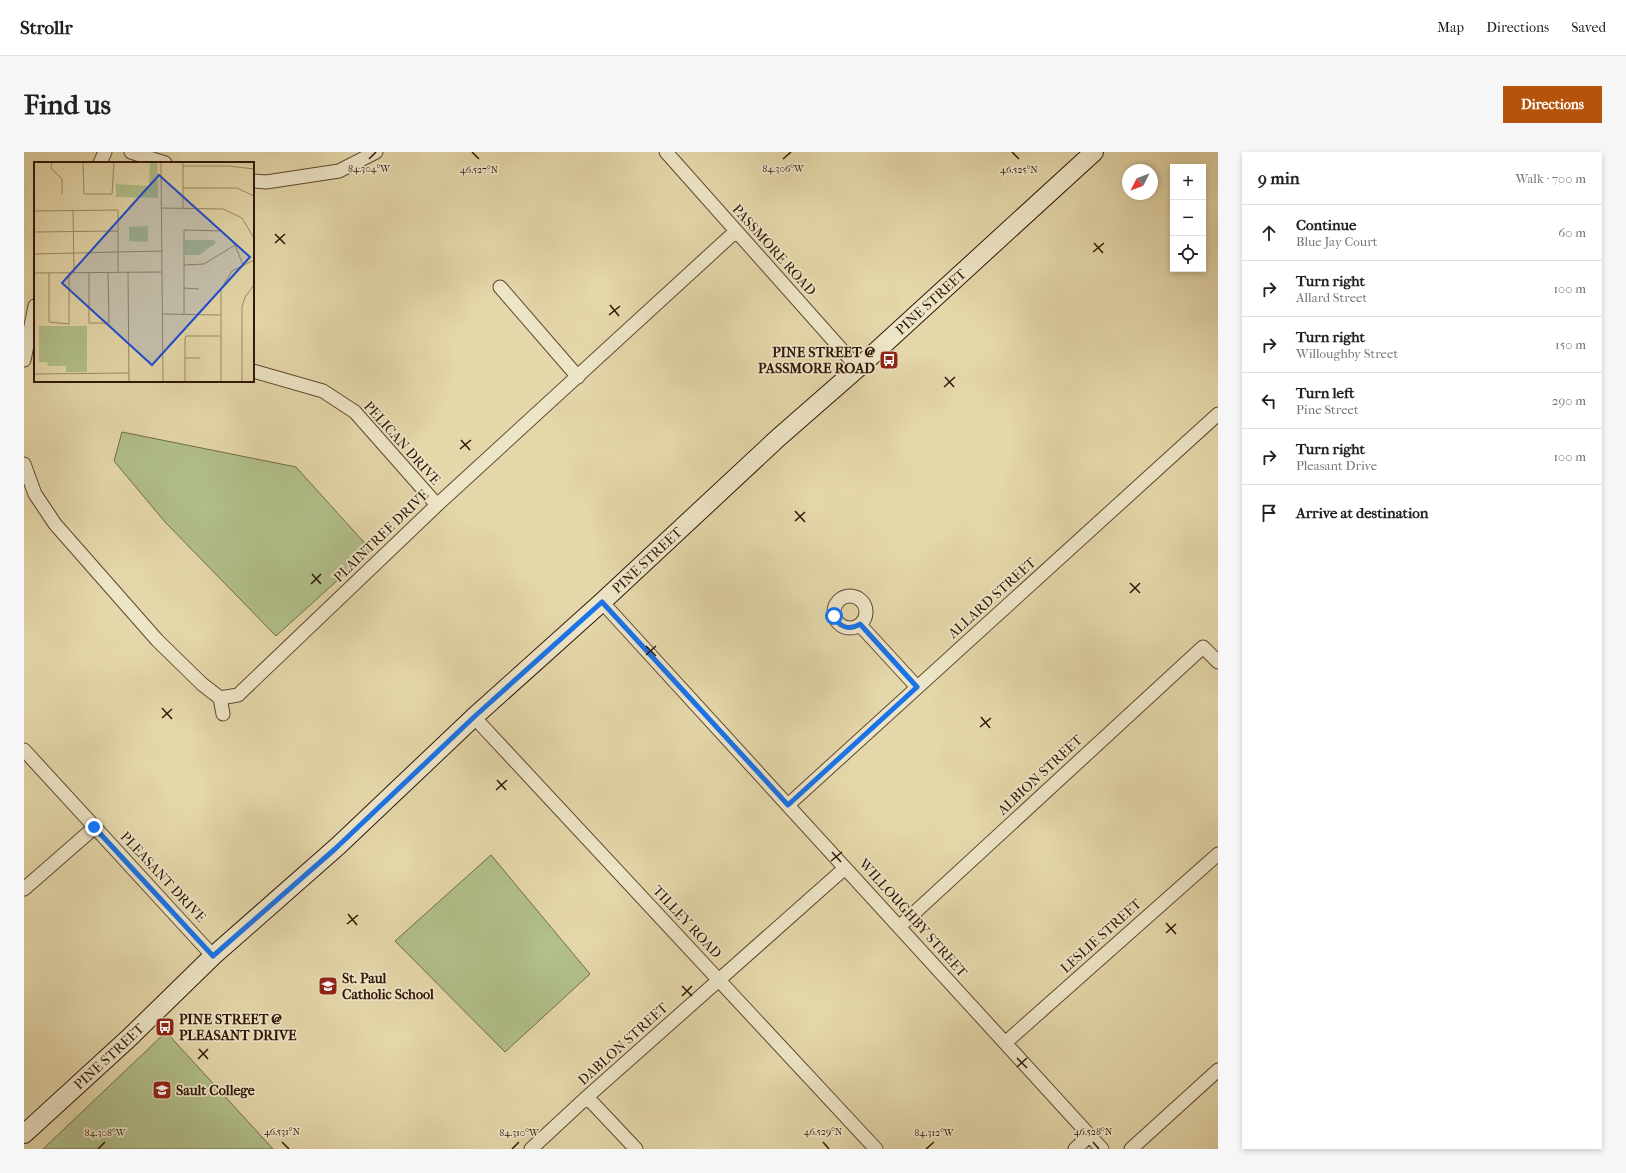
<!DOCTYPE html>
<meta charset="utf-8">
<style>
body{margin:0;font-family:"IM FELL French Canon",serif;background:#f6f6f6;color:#202124}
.controls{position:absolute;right:12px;top:12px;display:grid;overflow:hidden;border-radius:0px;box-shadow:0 2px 6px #0003}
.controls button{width:36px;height:36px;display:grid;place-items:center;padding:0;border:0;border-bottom:1px solid #e0e0e0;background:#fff;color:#202124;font:20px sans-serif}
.compass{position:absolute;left:1098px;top:12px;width:36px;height:36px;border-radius:50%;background:#fff;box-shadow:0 2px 6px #0003;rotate:228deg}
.stop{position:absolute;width:12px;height:12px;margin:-9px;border:3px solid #1a73e8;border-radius:50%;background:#fff}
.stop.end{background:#1a73e8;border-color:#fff;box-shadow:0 1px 4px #0008}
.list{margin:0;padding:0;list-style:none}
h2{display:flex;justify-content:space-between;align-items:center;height:52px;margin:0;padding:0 16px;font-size:17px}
h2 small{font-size:13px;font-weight:400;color:#757577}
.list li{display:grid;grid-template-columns:26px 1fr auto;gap:12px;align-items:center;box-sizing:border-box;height:56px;padding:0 16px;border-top:1px solid #e0e0e0}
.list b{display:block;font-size:15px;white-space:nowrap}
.list p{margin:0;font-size:13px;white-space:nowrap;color:#757577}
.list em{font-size:13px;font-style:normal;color:#757577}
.icon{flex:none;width:22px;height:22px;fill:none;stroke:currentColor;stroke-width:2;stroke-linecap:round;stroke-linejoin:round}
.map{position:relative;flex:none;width:1194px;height:997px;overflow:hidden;border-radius:0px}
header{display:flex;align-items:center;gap:24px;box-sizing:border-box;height:56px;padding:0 20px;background:#fff;border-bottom:1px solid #e0e0e0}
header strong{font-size:19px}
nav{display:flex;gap:22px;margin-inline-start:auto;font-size:14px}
.intro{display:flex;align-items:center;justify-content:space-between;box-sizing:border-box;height:96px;padding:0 24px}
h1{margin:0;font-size:28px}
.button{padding:10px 18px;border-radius:0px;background:#b45309;color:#fff;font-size:14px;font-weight:700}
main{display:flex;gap:24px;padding:0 24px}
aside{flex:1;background:#fff;border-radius:0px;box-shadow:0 2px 6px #0003}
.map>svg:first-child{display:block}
</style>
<header>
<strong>Strollr</strong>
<nav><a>Map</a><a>Directions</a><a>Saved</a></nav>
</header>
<div class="intro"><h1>Find us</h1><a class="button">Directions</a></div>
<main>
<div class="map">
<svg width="1194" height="997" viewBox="0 0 1194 997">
<rect width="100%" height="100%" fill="#e4d7a9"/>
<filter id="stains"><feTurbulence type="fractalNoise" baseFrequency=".005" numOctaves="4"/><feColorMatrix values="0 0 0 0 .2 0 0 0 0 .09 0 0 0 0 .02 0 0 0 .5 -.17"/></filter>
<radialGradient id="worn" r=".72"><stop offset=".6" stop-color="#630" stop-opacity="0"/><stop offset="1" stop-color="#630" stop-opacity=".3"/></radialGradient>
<path fill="#b1bf8a" stroke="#716b4a" d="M98,280l174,35 75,83 -95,86 -111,-114 -51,-61z
M467,703l99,119 -85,78 -110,-111z
M142,880l107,117h-230z"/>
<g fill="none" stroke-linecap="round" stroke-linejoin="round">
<defs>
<path id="street" d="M107,0l34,11
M642,0l192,216
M76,11l5,-11
M229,29l13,1 73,-11 37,-19
M476,135l78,90
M0,208l11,-54
M229,219l70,20 32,21 82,93
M0,312l11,30 20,30 102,116 45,44 18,14 18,-3 199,-190 299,-274
M810 460a16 16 0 1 1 32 0a16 16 0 1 1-32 0Z
M578,450l500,547
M836,473l57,62
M196,546l3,16
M450,565l402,432
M0,598l189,206
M764,653l430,-391
M0,737l71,-62
M875,775l304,-280 15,15
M981,891l213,-189
M563,945l49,52
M507,997l56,-52 258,-229
M1051,997l15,-14
M1107,997l87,-79"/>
<g id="secondary">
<path id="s1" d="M0,982l105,-96 84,-82 125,-110 136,-129 128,-115 176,-164 80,-70 236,-216"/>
</g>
</defs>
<use href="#street" stroke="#5e4731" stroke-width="15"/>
<use href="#secondary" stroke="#311709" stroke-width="20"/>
<use href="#street" stroke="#ede5c7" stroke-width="13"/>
<use href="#secondary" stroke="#ede5c7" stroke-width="18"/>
</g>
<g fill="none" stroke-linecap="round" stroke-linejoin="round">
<path stroke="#1a73e8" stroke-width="5" d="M70,675l119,129 122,-107 139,-132 128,-115 186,203 129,-118 -57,-63c-11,7 -21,3 -26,-8"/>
</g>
<path fill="none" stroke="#311709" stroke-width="1.5" d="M448,0l7,7M988,0l7,7M345,7l7,-7M759,7l8,-7M251,82l10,10M251,91l10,-9M1070,91l9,10M1069,100l11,-9M586,153l9,11M585,163l11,-9M921,225l9,10M920,235l11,-10M437,288l9,10M436,297l11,-9M771,359l10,11M771,369l10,-9M288,422l9,10M1106,431l10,10M287,432l10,-10M1106,441l10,-10M622,494l10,10M622,503l10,-9M138,556l10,11M957,565l9,11M138,566l10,-9M956,575l11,-9M473,628l9,10M472,638l11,-10M808,700l9,10M807,709l11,-9M324,762l9,11M1142,771l10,11M323,772l11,-9M1142,781l10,-9M658,834l10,10M658,844l10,-10M175,897l9,10M993,906l10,10M174,907l10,-10M993,915l10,-9M258,990l7,7M799,990l6,7M1069,990l6,7M74,997l7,-7M488,997l7,-7M902,997l8,-7"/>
<defs>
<symbol id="bus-square" viewBox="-11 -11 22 22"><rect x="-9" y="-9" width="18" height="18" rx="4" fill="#8f2418" stroke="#ede5c7"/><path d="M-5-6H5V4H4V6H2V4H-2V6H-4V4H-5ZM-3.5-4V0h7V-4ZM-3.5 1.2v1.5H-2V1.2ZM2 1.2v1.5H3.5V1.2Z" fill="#fff"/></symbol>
<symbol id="school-square" viewBox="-11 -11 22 22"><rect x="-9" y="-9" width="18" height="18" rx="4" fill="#8f2418" stroke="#ede5c7"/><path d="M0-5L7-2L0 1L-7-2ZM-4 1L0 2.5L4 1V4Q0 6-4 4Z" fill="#fff"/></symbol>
<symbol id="university-square" viewBox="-11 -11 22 22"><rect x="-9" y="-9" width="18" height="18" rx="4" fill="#8f2418" stroke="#ede5c7"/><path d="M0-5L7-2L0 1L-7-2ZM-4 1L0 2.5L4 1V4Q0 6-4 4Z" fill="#fff"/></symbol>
</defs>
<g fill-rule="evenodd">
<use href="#bus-square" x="854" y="197" width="22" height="22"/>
<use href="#school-square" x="293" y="823" width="22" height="22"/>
<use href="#bus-square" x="130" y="864" width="22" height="22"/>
<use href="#university-square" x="127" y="927" width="22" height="22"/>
</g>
<g text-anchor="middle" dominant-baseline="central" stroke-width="3.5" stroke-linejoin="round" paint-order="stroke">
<g font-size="14" fill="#311709" stroke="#ede5c7">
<text transform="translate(750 98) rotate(48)">PASSMORE ROAD</text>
<text stroke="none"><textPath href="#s1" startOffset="1231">PINE STREET</textPath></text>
<text transform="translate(378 291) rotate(48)">PELICAN DRIVE</text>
<text transform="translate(357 384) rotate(-44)">PLAINTREE DRIVE</text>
<text stroke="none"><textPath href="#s1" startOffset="847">PINE STREET</textPath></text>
<text transform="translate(968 446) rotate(-42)">ALLARD STREET</text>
<text transform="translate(1016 623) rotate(-43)">ALBION STREET</text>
<text transform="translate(139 725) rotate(47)">PLEASANT DRIVE</text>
<text transform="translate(889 766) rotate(48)">WILLOUGHBY STREET</text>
<text transform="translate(663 770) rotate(47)">TILLEY ROAD</text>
<text transform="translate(1077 784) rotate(-42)">LESLIE STREET</text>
<text transform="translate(599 892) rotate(-42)">DABLON STREET</text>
<text stroke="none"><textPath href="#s1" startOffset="115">PINE STREET</textPath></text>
</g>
<g font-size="14" font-weight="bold" fill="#311709" stroke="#ede5c7" text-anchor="start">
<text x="851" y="200" text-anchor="end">PINE STREET @<tspan x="851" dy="16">PASSMORE ROAD</tspan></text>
<text x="318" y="826">St. Paul<tspan x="318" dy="16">Catholic School</tspan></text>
<text x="155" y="867">PINE STREET @<tspan x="155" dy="16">PLEASANT DRIVE</tspan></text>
<text x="152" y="938">Sault College</text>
</g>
</g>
<g transform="translate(10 10)">
<rect width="220" height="220" fill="#e4d7a9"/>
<path d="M116,0h7l1,36 -42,-1v-13l33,2zM114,64v16l-19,-1v-14zM151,78h29l2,3 -17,12h-14zM5,164h48v46h-21v-6h-18l-1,-4h-8z" fill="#b1bf8a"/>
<path fill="none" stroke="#9c8a69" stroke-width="1" d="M18,0l-1,6 11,11v15M49,0l1,32h28l2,-32M127,0l2,220M149,0v46M149,4h46l25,3M149,26h54l17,8M127,46l62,1 19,9 12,20M0,49l84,-1v63M39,49l1,62M0,70l84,-1M0,92l128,-3M150,103l20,-1 31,-19M94,110l1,110M0,111l128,-1M15,111v49l20,2v-51M55,111v50h20l-1,-50M150,126l15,1M128,152l59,1M150,153v-85l38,1 13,14 8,20M151,196h15M0,212l95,-1M151,220v-43l1,-3h34M187,220v-93l11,-18 22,-11M208,220v-75l3,-10 9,-12"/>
<path fill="#1d4ed8" fill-opacity="0.15" stroke="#1d4ed8" stroke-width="2" d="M125,13l91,82 -98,108 -90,-82z"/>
<rect width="220" height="220" fill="none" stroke="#311709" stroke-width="2"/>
</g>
<g font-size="10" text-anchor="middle" fill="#311709" stroke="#ede5c7" stroke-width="3.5" stroke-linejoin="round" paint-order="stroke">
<text x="345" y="20">84.304°W</text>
<text x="759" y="20">84.306°W</text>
<text x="455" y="21">46.527°N</text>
<text x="995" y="21">46.525°N</text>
<text x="258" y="983">46.531°N</text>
<text x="799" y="983">46.529°N</text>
<text x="1069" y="983">46.528°N</text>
<text x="81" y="984">84.308°W</text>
<text x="495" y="984">84.310°W</text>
<text x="910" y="984">84.312°W</text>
</g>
<rect width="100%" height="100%" filter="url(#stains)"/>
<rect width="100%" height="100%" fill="url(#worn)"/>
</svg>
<div class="controls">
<button>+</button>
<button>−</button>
<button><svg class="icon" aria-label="locate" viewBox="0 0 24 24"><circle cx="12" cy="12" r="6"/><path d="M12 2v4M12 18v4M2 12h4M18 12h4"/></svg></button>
</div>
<svg class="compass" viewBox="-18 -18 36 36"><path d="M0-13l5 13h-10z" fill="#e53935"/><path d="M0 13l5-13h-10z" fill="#757577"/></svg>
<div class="stop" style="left:810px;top:464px"></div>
<div class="stop end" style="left:70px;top:675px"></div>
</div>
<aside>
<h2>9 min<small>Walk · 700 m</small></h2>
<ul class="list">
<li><svg class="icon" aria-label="ahead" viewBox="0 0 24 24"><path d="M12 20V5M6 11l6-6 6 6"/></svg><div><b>Continue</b><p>Blue Jay Court</p></div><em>60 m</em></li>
<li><svg class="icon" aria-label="right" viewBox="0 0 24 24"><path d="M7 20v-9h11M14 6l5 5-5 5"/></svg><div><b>Turn right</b><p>Allard Street</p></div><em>100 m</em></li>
<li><svg class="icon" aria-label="right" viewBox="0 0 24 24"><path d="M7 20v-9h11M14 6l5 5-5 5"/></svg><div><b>Turn right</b><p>Willoughby Street</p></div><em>150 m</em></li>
<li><svg class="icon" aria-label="left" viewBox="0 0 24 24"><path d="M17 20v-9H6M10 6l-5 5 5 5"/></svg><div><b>Turn left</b><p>Pine Street</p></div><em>290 m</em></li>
<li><svg class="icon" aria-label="right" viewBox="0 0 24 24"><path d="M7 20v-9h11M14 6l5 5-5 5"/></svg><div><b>Turn right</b><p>Pleasant Drive</p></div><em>100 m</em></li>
<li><svg class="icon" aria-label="arrive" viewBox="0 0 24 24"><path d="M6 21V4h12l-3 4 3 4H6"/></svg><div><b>Arrive at destination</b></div></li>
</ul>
</aside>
</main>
